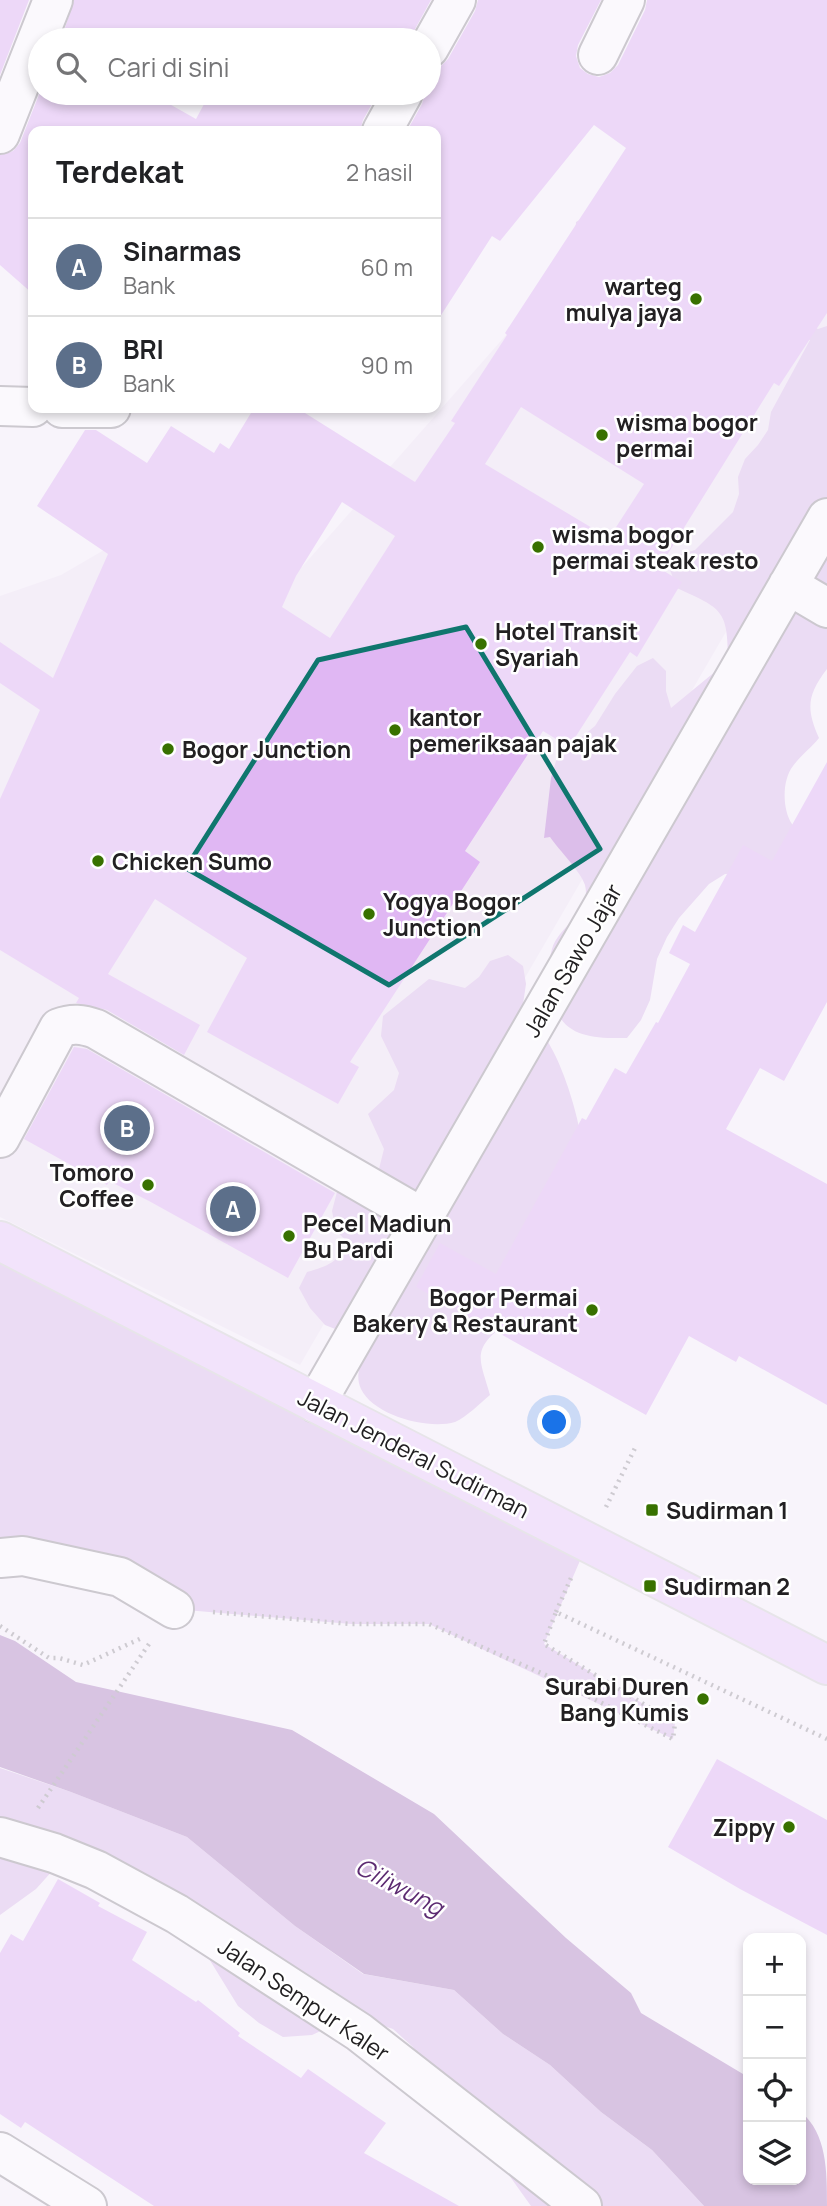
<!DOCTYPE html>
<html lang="id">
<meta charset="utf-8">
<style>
body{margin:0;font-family:Manrope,sans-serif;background:#f6f6f6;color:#202124}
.controls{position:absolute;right:21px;bottom:21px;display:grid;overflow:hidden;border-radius:14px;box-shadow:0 4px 10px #0003}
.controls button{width:63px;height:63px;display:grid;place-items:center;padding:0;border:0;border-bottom:2px solid #e0e0e0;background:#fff;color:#202124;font:35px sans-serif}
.you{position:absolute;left:555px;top:1423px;width:24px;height:24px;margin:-18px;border:5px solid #fff;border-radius:50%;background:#1a73e8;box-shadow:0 0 0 10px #1a73e833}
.badge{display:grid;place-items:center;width:46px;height:46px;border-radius:50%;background:#b45309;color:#fff;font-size:23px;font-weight:700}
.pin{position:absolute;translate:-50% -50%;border:4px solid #fff;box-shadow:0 2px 7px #0006}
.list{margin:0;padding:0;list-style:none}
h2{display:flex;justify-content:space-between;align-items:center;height:91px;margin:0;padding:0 28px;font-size:30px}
h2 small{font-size:23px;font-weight:400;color:#757577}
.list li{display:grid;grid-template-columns:46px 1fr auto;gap:21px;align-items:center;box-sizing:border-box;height:98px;padding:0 28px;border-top:2px solid #e0e0e0}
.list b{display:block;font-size:26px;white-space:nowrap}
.list p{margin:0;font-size:23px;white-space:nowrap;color:#757577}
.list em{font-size:23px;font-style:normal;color:#757577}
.icon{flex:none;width:38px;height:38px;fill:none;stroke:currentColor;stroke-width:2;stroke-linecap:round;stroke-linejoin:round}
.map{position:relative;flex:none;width:827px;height:2206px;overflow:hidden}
.search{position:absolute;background:#fff;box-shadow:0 4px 10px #0003;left:28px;top:28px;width:413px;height:77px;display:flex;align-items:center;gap:18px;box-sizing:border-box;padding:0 24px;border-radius:38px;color:#757577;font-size:26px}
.panel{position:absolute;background:#fff;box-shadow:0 4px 10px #0003;left:28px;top:126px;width:413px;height:287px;border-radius:14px}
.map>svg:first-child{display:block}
</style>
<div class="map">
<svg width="827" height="2206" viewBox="0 0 827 2206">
<rect width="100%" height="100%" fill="#f8f4fb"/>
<path fill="#f0e6f4" d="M827,0v458l-527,907 -300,-148v-621l61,-21 86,-50 155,42 307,-349z"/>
<path fill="#dcbeea" d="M591,213l227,116 9,-3v343c-20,26 -21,40 -8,69 -8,10 -19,18 -26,28 -11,14 -11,43 -1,58 7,11 24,19 35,26l-80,23 -22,1 -16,10 -30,34 -12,19 -10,22 -7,41 -9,20 -14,18c-42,1 -72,-3 -76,-51 -1,-12 -3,-26 1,-38 7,-24 40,-35 33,-64 -4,-13 -26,-35 -35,-48l-6,1 7,-60 5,-17 13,-14 26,-21 20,-32 22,-28 16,-8 13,13v20l5,17 57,-47c0,-52 -6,-52 -51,-73l-7,-18 8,-15 17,-5 38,-38 6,-18 -1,-17 7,-18 13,-14 10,-15 3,-18 39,-72 -235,-100 1,-18z
M508,955l15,11 3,18 -3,20c10,15 22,31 30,47 12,23 25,63 28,89l-78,186c-32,24 -23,34 -13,69 -10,8 -23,22 -35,27 -26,8 -81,-6 -94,-33 -6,-13 -1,-25 5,-36l-23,-21 -18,-7 -15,-17 -11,-20 8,-16c22,-6 30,-10 42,-29l-13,-12 -4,-20 6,-23 25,-25 16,6 5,-20 -16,-35 26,-24 5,-17 -18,-37 2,-20 46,-37 36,9 14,-11 11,-16z
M0,1241l582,315 -38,88 131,79 -2,16 -244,-115h-78l-177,-15 -174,-51z
M0,1768l71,24 116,45 108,89 68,48 91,16 49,44 47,31 51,47 51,38 52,56h-173l-20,-28 -9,-25 -76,-81 -13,-25 -20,-18 -27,-9 -28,3 -26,12 -29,2 -24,-14 -21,-17 -43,-70 -141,-67 -18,20 -36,26z"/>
<path fill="#b189c3" d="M0,1635l15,6 61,41 216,48 142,84 132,124 65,55 10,20 107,64v103h53v-68c26,22 26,59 26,94h-123l-52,-56 -51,-38 -51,-47 -47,-31 -49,-44 -90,-16 -69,-48 -108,-89 -116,-45 -71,-25z"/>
<path fill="#e0b7f3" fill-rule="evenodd" d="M0,0h29l-29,75z
M74,0h357l-22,40h-348z
M478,0h123l-23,45 -2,11 4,12 8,6 11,3 11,-4 8,-8 27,-55 2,-10h180v313l-48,73 -5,-3 -115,185 23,14 -45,75 -7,-5 -61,95 -26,-16 -78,120 15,11 -130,200 9,5 -21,37 -131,-72 40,-74 -92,-59 -47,75 92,51 -16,30 -77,-45 -31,-7 3,-5 -79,-48v-151l40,-89 -40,-27v-41l53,36 55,-124 -71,-48 48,-76h11l51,33 24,-37 43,27 6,-10 9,6 25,-41h43l118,74 40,-59 -4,-2 56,-86 -2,-2 121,-185 -32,-23 -94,116 -8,-5 -56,87v-192h-29l15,-27 3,-11h4v-23l11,-3 8,-8 27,-48zM521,407l123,77 -35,54 -124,-74zM342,502l53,34 -65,102 -48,-31 14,-31z
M40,92l110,1 46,26 14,-26h168l-15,27 -3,11h-327v163l-33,-29v-110l13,-4 7,-8z
M827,762v240l-43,79 -24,-13 -34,61 101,55v221l-88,-49 -3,6 -47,-26 -43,79 -230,-128 24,-44 56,31 86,-156 4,2 29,-52 11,6 30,-52 2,1 32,-59 -21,-11 14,-28 12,7 48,-87 29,16z
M74,1047l13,2 248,144 -47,85 -139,-77 -40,-20 -2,4 -83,-46z
M717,1759l110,61v115l-87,-46 -72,-42z
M58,1879l42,24 -2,3 49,26 -15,28 64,42 2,-2 42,33 -2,3 63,42 7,-9 78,54 -22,30 95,53h-305l-129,-84 -4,6 -21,-14v-161l11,-19 12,7z"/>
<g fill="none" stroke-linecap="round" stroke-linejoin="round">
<defs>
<path id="minor" d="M429,48l27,-48
M598,55l27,-55
M382,131l21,-38
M0,134l53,-134
M0,406l33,1
M62,408h49
M788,585l39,23
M0,1138l59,-110c13,-5 23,-4 37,1l327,189
M316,1403l511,-885
M0,1558l23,-2 97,21 54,32
M0,1837l54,16 42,17 81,44 182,118 223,174
M0,2152l87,54"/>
<path id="major" d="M0,1241l827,424"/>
</defs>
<use href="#minor" stroke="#98949a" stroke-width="42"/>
<use href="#major" stroke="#d3d2d3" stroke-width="42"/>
<path stroke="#9c999e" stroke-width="4.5" stroke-dasharray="2 5" stroke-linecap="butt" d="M606,1507l30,-61
M213,1612l138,12h78l119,52 125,63 2,-16 -131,-79 12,-32 271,127
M556,1612l15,-34
M0,1626l49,32h10l24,7 61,-28
M38,1808l113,-167"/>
<use href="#minor" stroke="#fff" stroke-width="38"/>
<use href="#major" stroke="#eccefb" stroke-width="38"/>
</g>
<path d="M0 0H827V2206H0ZM466,627l134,222 -211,136 -203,-117 132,-208z" fill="#f8f4fb" fill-opacity=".55" fill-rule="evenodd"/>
<path fill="none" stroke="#0f766e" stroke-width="5" stroke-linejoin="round" d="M466,627l134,222 -211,136 -203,-117 132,-208z"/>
<g fill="#387100" stroke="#fff" stroke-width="2.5">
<circle cx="696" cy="299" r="7"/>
<circle cx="602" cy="435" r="7"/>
<circle cx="538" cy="547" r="7"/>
<circle cx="481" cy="644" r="7"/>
<circle cx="395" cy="730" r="7"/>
<circle cx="168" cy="749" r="7"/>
<circle cx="98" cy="861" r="7"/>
<circle cx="369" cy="914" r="7"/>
<circle cx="148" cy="1185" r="7"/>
<circle cx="289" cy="1236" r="7"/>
<circle cx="592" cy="1310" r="7"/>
<rect x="645" y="1503" width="14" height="14" rx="3.5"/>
<rect x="643" y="1579" width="14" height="14" rx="3.5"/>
<circle cx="703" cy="1699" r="7"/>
<circle cx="789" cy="1827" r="7"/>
</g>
<g text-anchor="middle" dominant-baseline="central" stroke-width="5" stroke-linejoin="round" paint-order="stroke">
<g font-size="23" font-weight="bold" fill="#222022" stroke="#fff" text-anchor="start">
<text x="682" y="286" text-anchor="end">warteg<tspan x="682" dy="26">mulya jaya</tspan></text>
<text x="616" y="422">wisma bogor<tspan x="616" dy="26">permai</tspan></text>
<text x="552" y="534">wisma bogor<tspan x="552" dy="26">permai steak resto</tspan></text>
<text x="495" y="631">Hotel Transit<tspan x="495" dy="26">Syariah</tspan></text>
<text x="409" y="717">kantor<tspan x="409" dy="26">pemeriksaan pajak</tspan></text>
<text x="182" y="749">Bogor Junction</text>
<text x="112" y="861">Chicken Sumo</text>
<text x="383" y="901">Yogya Bogor<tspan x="383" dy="26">Junction</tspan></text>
<text x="134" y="1172" text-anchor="end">Tomoro<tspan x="134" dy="26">Coffee</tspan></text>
<text x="303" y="1223">Pecel Madiun<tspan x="303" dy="26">Bu Pardi</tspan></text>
<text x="578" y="1297" text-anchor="end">Bogor Permai<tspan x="578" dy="26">Bakery &amp; Restaurant</tspan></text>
<text x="666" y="1510">Sudirman 1</text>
<text x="664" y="1586">Sudirman 2</text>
<text x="689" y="1686" text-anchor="end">Surabi Duren<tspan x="689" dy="26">Bang Kumis</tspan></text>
<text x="775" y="1827" text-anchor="end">Zippy</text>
</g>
<g font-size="23" fill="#222022" stroke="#fff">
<text transform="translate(572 960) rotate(-60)">Jalan Sawo Jajar</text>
<text transform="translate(414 1453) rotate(27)">Jalan Jenderal Sudirman</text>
<text transform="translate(304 1999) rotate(34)">Jalan Sempur Kaler</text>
</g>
<g font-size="24" font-style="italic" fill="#5c2b71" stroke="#fff">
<text transform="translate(400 1886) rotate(28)">Ciliwung</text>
</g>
</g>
</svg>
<div class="controls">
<button>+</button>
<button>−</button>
<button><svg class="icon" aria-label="locate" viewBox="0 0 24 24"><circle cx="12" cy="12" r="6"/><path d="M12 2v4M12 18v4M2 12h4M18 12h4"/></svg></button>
<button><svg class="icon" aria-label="layers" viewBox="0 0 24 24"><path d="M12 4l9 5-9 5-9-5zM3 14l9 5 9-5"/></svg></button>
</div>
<div class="you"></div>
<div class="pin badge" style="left:233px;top:1209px;background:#5c6f8a">A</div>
<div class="pin badge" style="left:127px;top:1128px;background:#5c6f8a">B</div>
<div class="search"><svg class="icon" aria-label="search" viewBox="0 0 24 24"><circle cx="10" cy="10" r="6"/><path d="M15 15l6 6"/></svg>Cari di sini</div>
<section class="panel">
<h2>Terdekat<small>2 hasil</small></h2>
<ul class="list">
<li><span class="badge" style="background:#5c6f8a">A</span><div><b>Sinarmas</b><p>Bank</p></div><em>60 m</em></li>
<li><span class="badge" style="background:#5c6f8a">B</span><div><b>BRI</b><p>Bank</p></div><em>90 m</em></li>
</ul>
</section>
</div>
